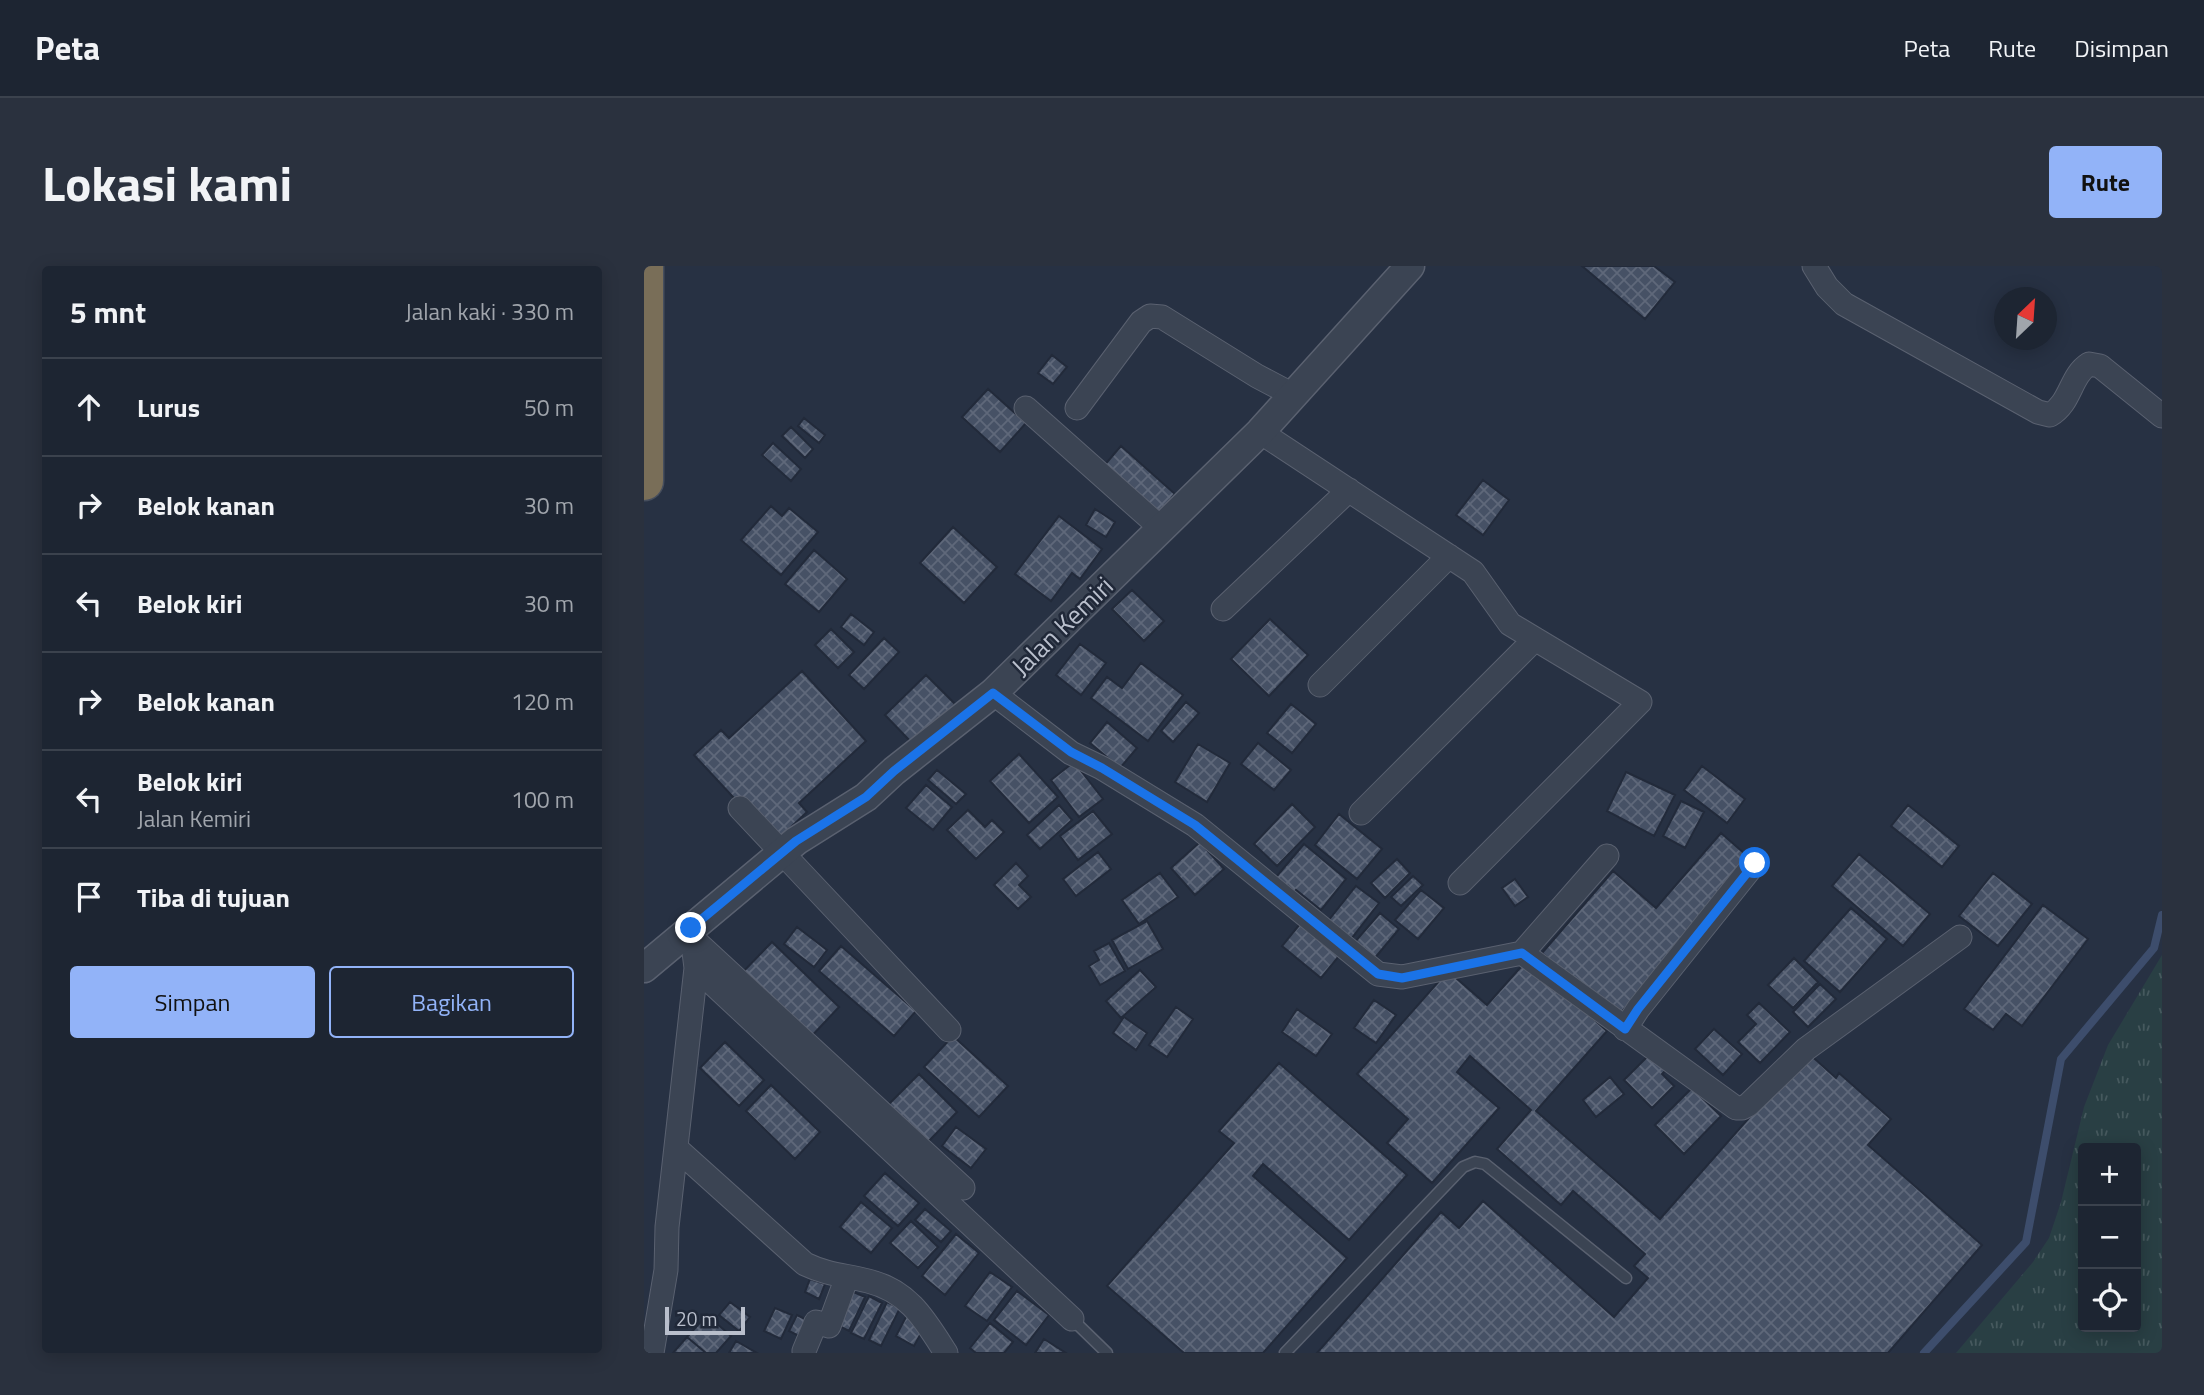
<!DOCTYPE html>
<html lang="id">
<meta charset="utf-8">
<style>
body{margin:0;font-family:"Titillium Web",sans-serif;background:#2a313e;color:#f1f3f6}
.controls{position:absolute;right:21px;bottom:21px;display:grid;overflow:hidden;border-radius:7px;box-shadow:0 4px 18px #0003}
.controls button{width:63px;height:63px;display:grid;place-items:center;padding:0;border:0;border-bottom:2px solid #3b424d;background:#1d2532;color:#f1f3f6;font:35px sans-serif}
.compass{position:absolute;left:1350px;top:21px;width:63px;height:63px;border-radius:50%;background:#1d2532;box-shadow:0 4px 18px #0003;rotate:25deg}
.scale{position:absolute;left:21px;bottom:18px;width:80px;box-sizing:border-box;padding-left:7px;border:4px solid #b9bfcc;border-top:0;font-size:19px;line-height:24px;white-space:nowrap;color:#b9bfcc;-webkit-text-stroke:5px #202838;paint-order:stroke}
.stop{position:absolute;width:21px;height:21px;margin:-16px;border:5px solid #1a73e8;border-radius:50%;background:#fff}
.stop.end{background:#1a73e8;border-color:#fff;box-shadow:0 2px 7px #0008}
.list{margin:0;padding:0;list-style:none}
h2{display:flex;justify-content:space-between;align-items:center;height:91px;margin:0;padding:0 28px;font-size:30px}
h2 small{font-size:23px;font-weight:400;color:#a0a5ac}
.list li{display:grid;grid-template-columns:46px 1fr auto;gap:21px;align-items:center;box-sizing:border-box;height:98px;padding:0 28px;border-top:2px solid #3b424d}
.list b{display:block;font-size:26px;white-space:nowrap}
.list p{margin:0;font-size:23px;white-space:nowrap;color:#a0a5ac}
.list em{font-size:23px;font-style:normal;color:#a0a5ac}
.actions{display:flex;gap:14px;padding:21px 28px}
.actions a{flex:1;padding:16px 0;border:2px solid #92b3f8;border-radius:7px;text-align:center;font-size:24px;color:#92b3f8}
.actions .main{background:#92b3f8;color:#111}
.icon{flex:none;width:38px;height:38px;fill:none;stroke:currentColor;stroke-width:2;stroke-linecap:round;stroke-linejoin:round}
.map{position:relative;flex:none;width:1518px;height:1087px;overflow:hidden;border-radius:7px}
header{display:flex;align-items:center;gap:42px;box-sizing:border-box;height:98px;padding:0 35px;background:#1d2532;border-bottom:2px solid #3b424d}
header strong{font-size:33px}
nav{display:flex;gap:38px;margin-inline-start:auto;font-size:24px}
.intro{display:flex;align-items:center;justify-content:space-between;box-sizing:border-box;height:168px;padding:0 42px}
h1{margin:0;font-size:49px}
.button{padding:18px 32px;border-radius:7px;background:#92b3f8;color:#111;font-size:24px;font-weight:700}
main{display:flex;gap:42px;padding:0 42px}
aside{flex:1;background:#1d2532;border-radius:7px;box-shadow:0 4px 18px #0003}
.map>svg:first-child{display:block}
</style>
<header>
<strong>Peta</strong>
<nav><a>Peta</a><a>Rute</a><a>Disimpan</a></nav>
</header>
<div class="intro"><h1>Lokasi kami</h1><a class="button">Rute</a></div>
<main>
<aside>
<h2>5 mnt<small>Jalan kaki · 330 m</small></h2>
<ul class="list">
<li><svg class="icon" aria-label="ahead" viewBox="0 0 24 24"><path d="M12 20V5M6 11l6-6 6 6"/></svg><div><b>Lurus</b></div><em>50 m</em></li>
<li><svg class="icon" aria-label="right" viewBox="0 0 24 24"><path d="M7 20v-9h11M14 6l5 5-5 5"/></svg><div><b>Belok kanan</b></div><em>30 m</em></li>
<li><svg class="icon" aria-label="left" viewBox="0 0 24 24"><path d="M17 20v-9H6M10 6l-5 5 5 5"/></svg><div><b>Belok kiri</b></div><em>30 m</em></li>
<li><svg class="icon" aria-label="right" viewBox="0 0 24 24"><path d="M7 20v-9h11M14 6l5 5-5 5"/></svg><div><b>Belok kanan</b></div><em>120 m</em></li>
<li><svg class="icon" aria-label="left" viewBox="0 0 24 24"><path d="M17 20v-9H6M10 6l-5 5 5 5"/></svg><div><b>Belok kiri</b><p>Jalan Kemiri</p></div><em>100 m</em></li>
<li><svg class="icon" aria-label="arrive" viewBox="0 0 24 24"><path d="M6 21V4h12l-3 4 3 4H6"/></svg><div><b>Tiba di tujuan</b></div></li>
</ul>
<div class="actions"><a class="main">Simpan</a><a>Bagikan</a></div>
</aside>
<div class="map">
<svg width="1518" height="1087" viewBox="0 0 1518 1087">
<defs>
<pattern id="grass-tufts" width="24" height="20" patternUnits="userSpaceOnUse" patternTransform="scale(1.75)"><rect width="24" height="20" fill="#293f44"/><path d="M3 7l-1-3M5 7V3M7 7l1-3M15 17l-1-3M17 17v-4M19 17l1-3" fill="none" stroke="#46595e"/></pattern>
<pattern id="building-cross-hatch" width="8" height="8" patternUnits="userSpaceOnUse" patternTransform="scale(1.75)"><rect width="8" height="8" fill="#465165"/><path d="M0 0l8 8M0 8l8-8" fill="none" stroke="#5f687a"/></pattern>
</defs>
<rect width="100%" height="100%" fill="#273143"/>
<path fill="url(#grass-tufts)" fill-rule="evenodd" d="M1518,689v398h-206l77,-91 16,-24 12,-36 23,-95 24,-62zM1439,882h53v179h-53z"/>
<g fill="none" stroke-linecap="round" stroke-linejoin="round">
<path stroke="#3d4d6c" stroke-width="8" d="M1280,1087l102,-111 35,-183 93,-111 8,-33"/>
</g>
<path fill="url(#building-cross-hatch)" stroke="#222a3a" stroke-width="2" d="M938,0h72l21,16 -30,37z
M408,89l15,12 -14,17 -15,-11z
M344,123l38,34 -26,29 -38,-35z
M160,152l21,17 -6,8 -21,-17z
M147,161l22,22 -8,9 -23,-22z
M129,177l28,26 -10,12 -29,-26z
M477,180l54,48 -19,22 -54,-48z
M839,214l26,20 -26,35 -27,-20z
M127,240l11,10 7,-8 29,24 -37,43 -40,-35z
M451,243l20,13 -9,15 -20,-12z
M415,250l43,33 -22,30 -8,-6 -21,28 -36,-27z
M309,261l44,40 -33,36 -44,-40z
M170,284l33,29 -28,33 -34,-28z
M488,324l32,31 -20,20 -32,-32z
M207,348l23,18 -10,13 -23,-18z
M626,353l38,36 -39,41 -38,-37z
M187,363l23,23 -16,16 -23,-23z
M240,372l15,14 -35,37 -15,-14z
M436,378l26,19 -25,32 -25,-20z
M497,397l42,32 -35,46 -57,-43 16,-21 15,11z
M158,405l64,70 -67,62 8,9 -32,30 -81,-87 27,-25 8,8z
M282,409l29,29 -41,41 -29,-30z
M542,436l13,11 -26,29 -12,-11z
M647,438l25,20 -24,29 -25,-20z
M463,456l30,26 -17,20 -30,-25z
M614,477l33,27 -17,20 -33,-26z
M554,478l32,19 -23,39 -32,-20z
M375,488l39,43 -29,26 -39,-42z
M430,496l29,37 -24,18 -28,-37z
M1058,500l43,33 -18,24 -43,-33z
M293,504l29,24 -10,10 -28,-24z
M982,506l49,23 -21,41 -47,-25z
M282,519l26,22 -19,23 -27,-22z
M1037,535l23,11 -19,36 -22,-12z
M648,538l23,23 -38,39 -23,-22z
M415,539l13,15 -32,29 -13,-14z
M1264,539l51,41 -17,21 -51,-41z
M324,544l17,17 7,-7 12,12 -28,27 -29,-29z
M449,545l19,23 -34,26 -18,-24z
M695,548l43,35 -25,30 -42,-34z
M1077,567l32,28 -136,156 -75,-64 71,-82 43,37z
M556,576l24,27 -29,26 -24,-27z
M660,578l42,35 -25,31 -25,-20 -7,8 -18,-15z
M454,586l13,17 -35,27 -13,-17z
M1215,588l71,60 -27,32 -71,-60z
M753,593l13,14 -25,25 -14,-15z
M372,597l12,13 -9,9 12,12 -13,12 -24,-24z
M516,607l18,24 -39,27 -17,-24z
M1349,607l39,31 -34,42 -39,-30z
M769,610l10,9 -22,21 -10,-9z
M871,613l13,18 -13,9 -13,-18z
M712,620l23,17 -28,36 -23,-18z
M777,624l23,18 -26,31 -23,-19z
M1399,639l45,34 -66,87 -16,-12 -13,16 -29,-21z
M1207,642l36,31 -47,53 -36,-31z
M736,647l19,16 -25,30 -20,-16z
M503,655l16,28 -35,20 -16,-29z
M656,658l39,32 -18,22 -39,-32z
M153,661l30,23 -13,17 -30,-23z
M128,676l67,65 -33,35 -68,-65z
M465,677l16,28 -25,14 -11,-19 10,-6 -5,-9z
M197,680l75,65 -22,25 -75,-65z
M1150,692l24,24 -25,26 -25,-23z
M883,694l80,71 -71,80 124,108 147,-167 29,26 3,-5 52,46 -23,26 114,100 -94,108h-571l124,-141 18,16 24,-27 131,116 34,-39 -14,-12 11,-12 -72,-63 -12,14 -64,-56 34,-39 -61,-54 -13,16 42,36 -67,75 -45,-40 21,-24 -51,-45 91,-103 39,34z
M496,704l16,17 -35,31 -15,-17z
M1176,718l16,15 -28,28 -15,-15z
M730,734l22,15 -20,28 -22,-15z
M1115,737l31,29 -30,31 -22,-21 18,-18 -9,-9z
M532,741l17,12 -26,38 -18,-12z
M653,743l35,25 -16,22 -34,-24z
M480,751l23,16 -11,17 -23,-17z
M1070,763l28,25 -19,21 -28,-26z
M309,770l55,50 -29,31 -55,-50z
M81,776l39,38 -25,26 -39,-38z
M1007,787l16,16 -5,5 12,12 -22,22 -28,-28z
M635,797l128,112 -58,65 -86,-76 -10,12 94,82 -84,95h-79l-77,-67 127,-143 -15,-12z
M275,808l38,38 -34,35 -39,-38z
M966,811l14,17 -28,23 -13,-17z
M127,819l49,47 -25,27 -49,-48z
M1048,822l29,28 -37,38 -29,-29z
M312,861l30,22 -15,19 -29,-22z
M241,907l34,30 -21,23 -34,-30z
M217,936l31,26 -21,25 -31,-26z
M281,943l26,22 -10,11 -26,-22z
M267,955l27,26 -20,21 -28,-25z
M312,968l23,19 -34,42 -23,-19z
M346,1006l22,15 -25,34 -22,-15z
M166,1013l15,5 -6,15 -14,-7z
M205,1024l16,7 -16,34 -16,-8z
M373,1025l32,24 -23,30 -32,-25z
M225,1030l13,7 -18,36 -13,-6z
M86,1036l20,15 -11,14 -20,-16z
M243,1036l13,6 -19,38 -12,-6z
M131,1042l17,7 -11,24 -17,-8z
M63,1049l24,21 -15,17h-10l-19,-16z
M153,1049l12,6 -8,16 -12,-6z
M263,1049l19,9 -12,22 -18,-10z
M346,1057l23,19 -9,11h-28l-6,-5z
M43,1071l19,16h-33z
M400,1073l22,14h-31z
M92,1075l21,12h-28z"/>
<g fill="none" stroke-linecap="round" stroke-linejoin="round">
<defs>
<path id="service" d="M428,1053l35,34
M641,1087l178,-186 12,-5 10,2 141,114"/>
<path id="minor" d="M1170,0l13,21 17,17 194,108 12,3c21,-12 20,-39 39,-51l11,2 62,50
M382,142l136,121
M433,142l64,-86 9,-6 12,1 95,59 38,20
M616,166l213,140 37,52 130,78 -180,181
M579,343l126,-119
M676,419l129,-129
M349,427l78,60 31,15 93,57 183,149 24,3 120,-24 214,155h6l6,-3 58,-56 154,-112
M96,542l209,222
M717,547l174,-174
M49,673l270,249
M878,687l85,-97
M52,702l376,351
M981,763l13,-20 117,-146
M32,882l129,116c23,11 40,11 63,17 41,10 57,39 78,72
M160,1085l12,-29 13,4 18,-49
M8,1087l14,-83 1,-43 29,-259 -5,-40"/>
<path id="tertiary" d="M0,702l152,-127 70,-44 28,-26 99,-78 267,-261 150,-166"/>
<path id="motorway" d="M0,215v-215"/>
</defs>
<use href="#service" stroke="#5a6170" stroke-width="13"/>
<use href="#minor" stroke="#5a6170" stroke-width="25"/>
<use href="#tertiary" stroke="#5a6170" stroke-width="31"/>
<use href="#motorway" stroke="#464e5d" stroke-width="41"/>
<use href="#service" stroke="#3b4453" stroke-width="10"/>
<use href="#minor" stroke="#3b4453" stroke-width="23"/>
<use href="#tertiary" stroke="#3b4453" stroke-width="28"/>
<use href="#motorway" stroke="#796e58" stroke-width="38"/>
</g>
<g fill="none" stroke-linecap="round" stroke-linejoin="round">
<path stroke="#1a73e8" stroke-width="9" d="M47,662l105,-87 70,-44 28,-26 99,-78 78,59 31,16 93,57 183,149 24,4 120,-25 103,76 13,-20 117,-146"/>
</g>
<g text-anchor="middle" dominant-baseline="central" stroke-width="5" stroke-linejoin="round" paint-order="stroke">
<g font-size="26" fill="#b9bfcc" stroke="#202838">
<text transform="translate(418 360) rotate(-44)">Jalan Kemiri</text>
</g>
</g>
</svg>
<div class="controls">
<button>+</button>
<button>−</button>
<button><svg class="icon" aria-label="locate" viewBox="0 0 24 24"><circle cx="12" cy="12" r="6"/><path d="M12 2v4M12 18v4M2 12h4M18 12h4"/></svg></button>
</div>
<svg class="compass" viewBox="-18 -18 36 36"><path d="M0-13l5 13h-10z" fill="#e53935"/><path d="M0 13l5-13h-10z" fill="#a0a5ac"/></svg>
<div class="scale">20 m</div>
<div class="stop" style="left:1111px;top:597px"></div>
<div class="stop end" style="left:47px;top:662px"></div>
</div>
</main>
